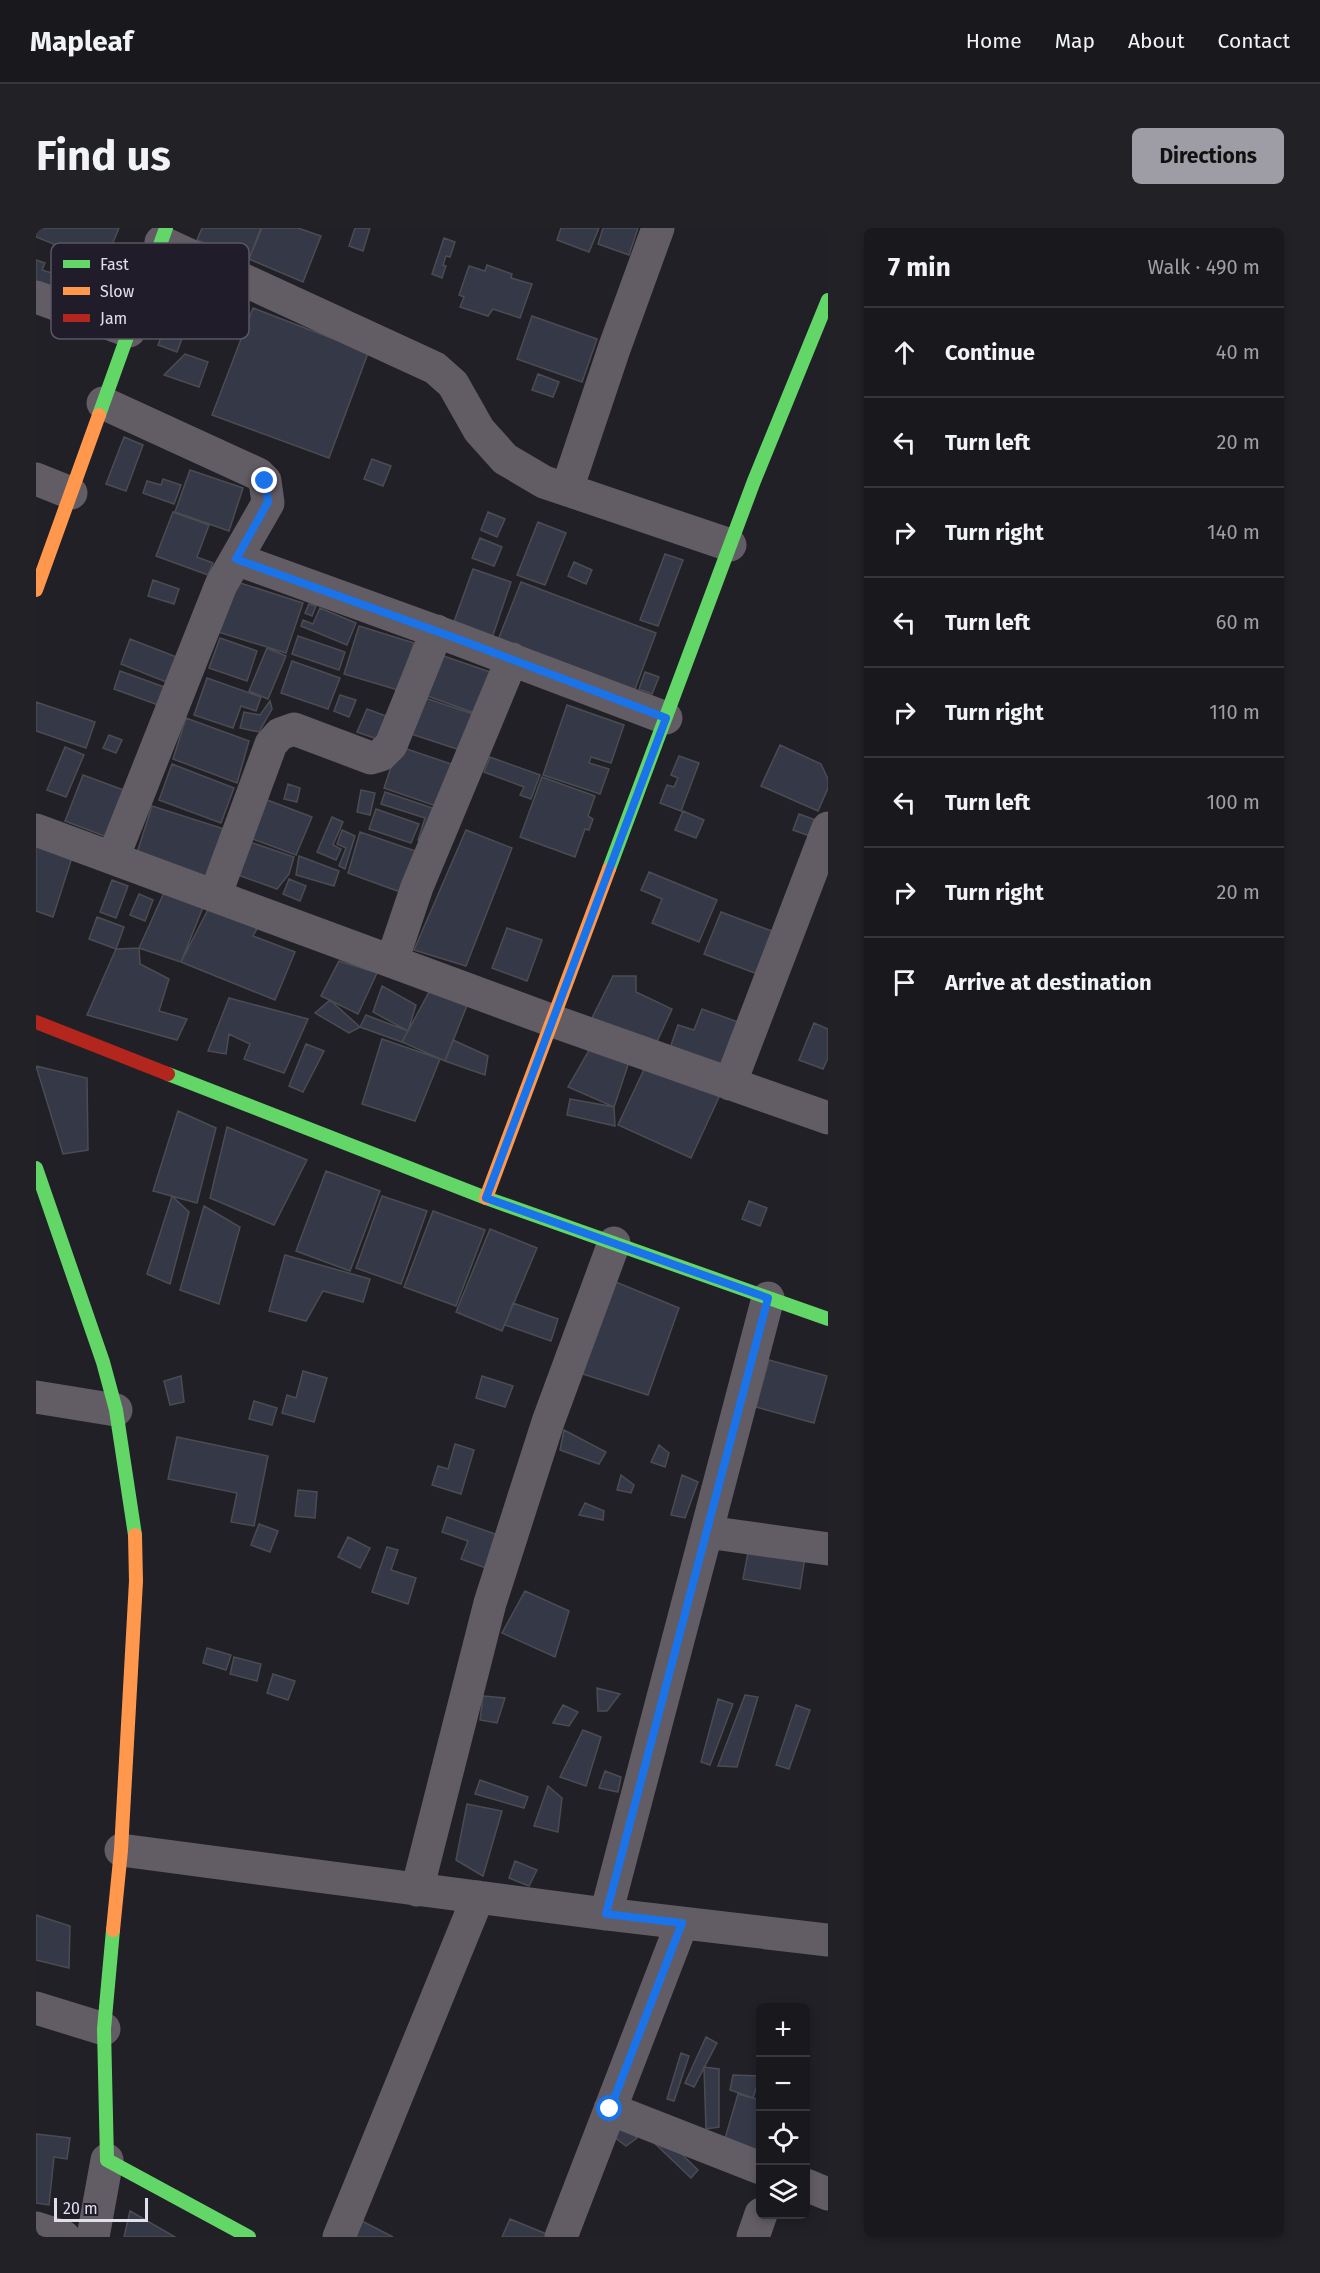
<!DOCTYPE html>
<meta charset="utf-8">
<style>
body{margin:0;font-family:"Fira Sans",sans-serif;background:#222125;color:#f1f3f6}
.controls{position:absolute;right:18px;bottom:18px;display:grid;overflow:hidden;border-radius:9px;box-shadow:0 3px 9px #0003}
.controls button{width:54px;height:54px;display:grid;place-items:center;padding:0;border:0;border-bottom:2px solid #37373b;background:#19181c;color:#f1f3f6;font:30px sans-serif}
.scale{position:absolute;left:18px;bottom:15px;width:94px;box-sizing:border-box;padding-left:6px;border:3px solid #e1dfe9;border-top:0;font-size:16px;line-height:21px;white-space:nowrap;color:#e1dfe9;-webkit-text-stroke:4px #201c2a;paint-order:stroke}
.stop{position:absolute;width:18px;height:18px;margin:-14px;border:4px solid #1a73e8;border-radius:50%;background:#fff}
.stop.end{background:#1a73e8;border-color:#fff;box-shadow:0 2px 6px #0008}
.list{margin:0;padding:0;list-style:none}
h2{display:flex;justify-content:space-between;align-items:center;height:78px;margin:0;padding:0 24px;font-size:26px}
h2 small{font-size:20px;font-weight:400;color:#9fa0a3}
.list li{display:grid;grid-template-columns:39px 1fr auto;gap:18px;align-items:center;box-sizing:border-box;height:90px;padding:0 24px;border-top:2px solid #37373b}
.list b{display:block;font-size:22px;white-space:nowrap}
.list em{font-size:20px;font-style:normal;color:#9fa0a3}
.icon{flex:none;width:33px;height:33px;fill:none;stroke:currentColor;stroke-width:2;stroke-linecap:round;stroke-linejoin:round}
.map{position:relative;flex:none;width:792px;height:2009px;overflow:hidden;border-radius:9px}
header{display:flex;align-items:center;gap:36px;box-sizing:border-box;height:84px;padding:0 30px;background:#19181c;border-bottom:2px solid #37373b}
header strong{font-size:28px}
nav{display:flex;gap:33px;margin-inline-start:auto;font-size:21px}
.intro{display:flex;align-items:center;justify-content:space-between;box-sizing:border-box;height:144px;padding:0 36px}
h1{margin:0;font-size:42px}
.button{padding:15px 27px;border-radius:9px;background:#9e9ca5;color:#111;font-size:21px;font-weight:700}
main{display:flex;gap:36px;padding:0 36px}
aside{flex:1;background:#19181c;border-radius:9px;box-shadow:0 3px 9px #0003}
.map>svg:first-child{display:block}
</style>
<header>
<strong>Mapleaf</strong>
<nav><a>Home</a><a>Map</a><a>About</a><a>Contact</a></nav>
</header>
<div class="intro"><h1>Find us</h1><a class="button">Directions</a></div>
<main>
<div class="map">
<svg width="792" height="2009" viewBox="0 0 792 2009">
<rect width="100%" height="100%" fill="#212026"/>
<path fill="#353847" stroke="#4b4c52" stroke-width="1.5" d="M1,0h82l-15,36 -68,-27z
M166,0h59l-12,31 -52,-19z
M226,0h36l23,8 -18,46 -54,-23z
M319,0h15l-7,23 -14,-5z
M525,0h38l-10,24 -32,-12z
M567,0h35l-9,27 -31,-11z
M408,10l11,4 -5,15 -4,-1 -3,9 3,1 -4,12 -10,-4z
M0,32l9,3 -3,7 13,4 -4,13 -15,-4z
M451,37l25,9 -1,4 21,6 -12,34 -27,-9 -5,7 -28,-9 4,-10 -5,-2 10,-29 16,5z
M149,46l19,7 -27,71 -19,-7z
M217,80l96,37h22l-42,113 -117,-43z
M496,88l65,23 -15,43 -65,-23z
M149,126l23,8 -9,25 -35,-12z
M502,146l21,8 -6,15 -21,-7z
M88,209l19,8 -17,46 -20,-7z
M336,231l19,7 -8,20 -19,-7z
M154,242l53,18 -14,43 -54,-19z
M127,251l18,6 -7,19 -31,-11 4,-12 14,4z
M137,284l36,13 -12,32 16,6 -5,12 -52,-19z
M452,284l17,7 -8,18 -16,-7z
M502,294l28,11 -21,52 -28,-10z
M444,310l22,9 -8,19 -22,-8z
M629,326l18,6 -25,66 -18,-6z
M538,334l18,8 -6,14 -18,-8z
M437,341l38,13 -21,62 -39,-14z
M117,352l26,9 -5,15 -26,-8z
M195,352l72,23 -17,50 -71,-22z
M485,354l135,51 -24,64 -136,-52z
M273,376l7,2 -4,10 -7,-3z
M284,380l36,15 -9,22 -46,-19 2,-6 10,4z
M323,398l55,17 -16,47 -54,-16z
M262,408l47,16 -6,18 -47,-16z
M184,410l37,13 -10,30 -38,-13z
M94,411l49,19 -10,25 -48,-19z
M231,420l19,8 -18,43 -19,-8z
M396,424l64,22 -13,42 -64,-23z
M256,433l48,17 -12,31 -47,-16z
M84,443l47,17 -6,18 -47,-17z
M609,444l14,5 -7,17 -13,-5z
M171,450l54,19 -5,14 -15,-5 -8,22 -39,-13z
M304,467l16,5 -7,17 -15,-6z
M383,468l57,19 -13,36 -58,-19z
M234,473l2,8 -13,23 -19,-4 4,-16 16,3z
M0,474l59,20 -9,26 -50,-17z
M531,477l57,20 -13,38 -20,-6 -2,6 20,6 -9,25 -57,-19z
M331,481l19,7 -9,23 -20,-7z
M150,490l63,23 -12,42 -64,-24z
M73,507l13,5 -6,13 -13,-5z
M744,517l41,19 7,15v9l-10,23 -57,-25z
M362,518l56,19 -15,42 -55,-19z
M29,519l19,8 -18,42 -19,-7z
M643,528l20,7 -18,48 -21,-8 7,-18 7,2 4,-9 -7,-3z
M454,529l50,18 -9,24 -11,-4 4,-8 -40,-15z
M136,536l62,24 -13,35 -62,-23z
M47,547l46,17 -17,47 -47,-18z
M506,549l53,19 -7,20 5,3 -4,11 -4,-1 -10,28 -55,-20z
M252,556l12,4 -3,14 -13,-3z
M325,562l14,3 -5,22 -13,-3z
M349,564l56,19 -11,33 -12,-4 7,-22 -44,-14z
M226,570l50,19 -16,38 -46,-17z
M116,578l72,23 -17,50 -71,-23z
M340,581l43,15 -8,19 -42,-14z
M647,583l21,9 -8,18 -21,-8z
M763,586l25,9 -6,16 -25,-9z
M296,589l11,5 -10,23 8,4 -5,11 -19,-8z
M306,602l13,6 -10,33 -6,-3 7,-18 -9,-4z
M430,602l46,18 -46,118 -52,-16z
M324,604l64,22 -13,42 -63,-23z
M0,612l38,11 -21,66 -17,-6z
M211,613l47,16 -5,17 -12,15 -42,-15z
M263,628l40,15 -5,15 -38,-11z
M613,644l68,28 -18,42 -47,-19 10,-24 -21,-9z
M253,651l17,7 -6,15 -17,-7z
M76,652l16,6 -12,32 -16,-6z
M131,658l39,14 -25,62 -42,-14z
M103,666l14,6 -8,21 -15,-6z
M179,668l44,29 -6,11 42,16 -20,48 -94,-38z
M685,684l56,21 -17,42 -56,-21z
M61,689l27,10 -8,22 -27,-10z
M471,700l35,12 -15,41 -35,-13z
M103,720l1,16 29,15 -10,32 28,8 -10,21 -90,-25 29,-66z
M303,733l38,12 -19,41 -37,-18z
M577,748h23v16l36,17 -18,39 -62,-30z
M398,755l36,15 -25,63 -43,-19z
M346,758l34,19 -8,26 -35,-19z
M193,770l79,21 -24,54 -40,-14 6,-15 -21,-10 -3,20 -18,-3z
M294,772l30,27 -11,6 -34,-20z
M666,781l36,13 -15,44 -53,-18 8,-23 16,5z
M330,787l42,16 -6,11 -42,-15z
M778,795l14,6v29l-5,11 -24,-9z
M346,811l58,20 -25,62 -53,-17z
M417,812l35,16 -3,19 -40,-14z
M270,816l18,7 -21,41 -14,-6z
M555,819l38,15 -15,45 -46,-20z
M611,835l73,32 -29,63 -73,-33z
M0,838l51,12 1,72 -25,4z
M534,871l44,8 1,19 -48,-11z
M142,883l38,17 -19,75 -44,-12z
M191,899l80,33 -33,65 -64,-27z
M290,943l54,20 -30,80 -54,-20z
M136,968l17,16 -19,72 -23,-10z
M346,968l45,15 -26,73 -45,-16z
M713,973l18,7 -7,18 -18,-7z
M168,978l36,21 -21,77 -39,-14z
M397,983l52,19 -29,76 -52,-19z
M454,1001l47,19 -35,83 -46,-19z
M249,1027l85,24 -7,23 -40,-11 -17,30 -37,-10z
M575,1052l68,28 -31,87 -68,-22z
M477,1075l45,16 -7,22 -46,-16z
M733,1132l58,16 -13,47 -58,-16z
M267,1143l24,7 -13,44 -32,-9 5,-18 9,3z
M145,1148l3,26 -14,3 -6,-24z
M446,1148l31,10 -8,21 -29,-9z
M218,1173l23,7 -5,17 -23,-6z
M528,1202l42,22 -7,12 -39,-14z
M141,1209l91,19 -14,70 -23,-4 6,-29 -69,-14z
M419,1216l19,6 -13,44 -29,-9 6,-19 10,3z
M623,1217l10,8 -4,14 -14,-5z
M585,1247l13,10 -3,8 -14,-3z
M646,1247l16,7 -13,36 -14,-3z
M262,1262l19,2 -2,26 -20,-2z
M549,1275l19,8 -1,9 -24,-5z
M411,1289l51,18 -12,33 -25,-9 7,-18 -26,-9z
M223,1296l19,7 -8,21 -19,-7z
M312,1309l22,11 -10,20 -22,-11z
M351,1319l11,3 -7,20 25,8 -8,26 -36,-12z
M713,1319l56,10 -5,32 -57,-10z
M489,1363l44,20 -14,46 -53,-24z
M171,1420l24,7 -5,15 -23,-7z
M198,1429l27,7 -4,17 -27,-7z
M237,1446l22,7 -7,19 -21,-7z
M561,1460l23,6 -13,17h-9z
M709,1467l13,2 -21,70 -19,-1z
M447,1468l22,2 -8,25 -17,-3z
M682,1471l15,5 -23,61 -9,-3z
M527,1477l15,7 -9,14 -16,-3z
M760,1477l14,5 -21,59 -13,-4z
M547,1502l18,7 -15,49 -26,-9z
M569,1543l16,6 -3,15 -19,-4z
M444,1552l48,17 -4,11 -49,-14z
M512,1558l14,12 -4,34 -24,-6z
M431,1576l35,7 -19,65 -27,-16z
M479,1633l22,9 -8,16 -20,-8z
M0,1687l34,11 -1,42 -33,-8z
M670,1809l11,6 -23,44 -9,-4z
M645,1825l8,3 -15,45 -7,-2z
M668,1839l15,2v58l-13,2z
M697,1847l27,1 -7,22 -23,-8z
M702,1866l22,6v53l-36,-11z
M584,1895l17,15 -11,8 -13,-10z
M620,1901l42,41 -7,8 -43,-41z
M0,1906l34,4 -3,21 -13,-2 -5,48 -13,-2z
M94,1983l45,26h-51z
M474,1991l39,16 -1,2h-46z
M324,1992l33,17h-42z"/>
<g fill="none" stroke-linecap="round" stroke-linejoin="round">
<path stroke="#625c65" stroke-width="33" d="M125,14l274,126 18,16 26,46 26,29 39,23 186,63
M0,69l93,34
M67,175l155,71 7,7 3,22 -47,82 -108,273
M0,251l35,14
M531,261l47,-140 44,-121
M200,331l221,80 209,79
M0,602l517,191 275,97
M179,668l56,-152 9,-10 14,-5 77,29 10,-3 10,-10 46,-114
M356,733l25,-74 95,-228
M694,856l98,-256
M0,1169l80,13
M671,1304l121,17
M85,1622l485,64 222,26
M381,1662l73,-287 58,-181 66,-179
M570,1686l162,-616
M0,1780l68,21
M574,1881l150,59
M770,1957l22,9
M0,2000l28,9
M57,2009l14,-77
M303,2009l139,-340
M525,2009l121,-314
M717,2009l8,-23"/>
<path stroke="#63d668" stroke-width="14" d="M63,187l67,-187
M573,641l145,-388 74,-181
M132,846l318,124 342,121
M0,940l67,194 13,48 19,125
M77,1702l-9,99 3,131 142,77"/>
<path stroke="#ff974d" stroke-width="14" d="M0,362l63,-175
M450,970l123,-329
M77,1702l8,-80 15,-269 -1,-46"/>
<path stroke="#b3261e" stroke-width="14" d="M0,794l132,52"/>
</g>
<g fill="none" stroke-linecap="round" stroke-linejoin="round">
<path stroke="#1a73e8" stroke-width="8" d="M229,253l3,21 -32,57 222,80 208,79 -180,480 282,100 -162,616 76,9 -72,186"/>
</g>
<rect x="15" y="15" width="198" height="96" rx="9" fill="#201c2a" stroke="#5a5663" stroke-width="1.5"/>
<rect x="27" y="32" width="27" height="8" fill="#63d668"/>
<rect x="27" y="59" width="27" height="8" fill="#ff974d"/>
<rect x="27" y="86" width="27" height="8" fill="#b3261e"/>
<g font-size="16" fill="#e1dfe9">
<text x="64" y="42">Fast</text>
<text x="64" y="69">Slow</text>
<text x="64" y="96">Jam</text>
</g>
</svg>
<div class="controls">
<button>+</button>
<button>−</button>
<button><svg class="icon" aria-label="locate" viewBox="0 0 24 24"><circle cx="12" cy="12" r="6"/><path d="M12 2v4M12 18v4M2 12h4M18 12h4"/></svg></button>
<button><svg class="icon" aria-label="layers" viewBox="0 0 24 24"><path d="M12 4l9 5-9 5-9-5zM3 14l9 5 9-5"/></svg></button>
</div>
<div class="scale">20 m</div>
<div class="stop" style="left:574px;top:1881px"></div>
<div class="stop end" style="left:229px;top:253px"></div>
</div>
<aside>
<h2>7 min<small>Walk · 490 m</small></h2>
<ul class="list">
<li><svg class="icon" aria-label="ahead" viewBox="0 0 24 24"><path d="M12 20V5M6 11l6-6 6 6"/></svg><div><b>Continue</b></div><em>40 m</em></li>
<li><svg class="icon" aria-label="left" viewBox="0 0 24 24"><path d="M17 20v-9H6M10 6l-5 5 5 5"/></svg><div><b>Turn left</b></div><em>20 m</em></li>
<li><svg class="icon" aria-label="right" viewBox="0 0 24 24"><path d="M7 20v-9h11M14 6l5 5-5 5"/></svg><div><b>Turn right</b></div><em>140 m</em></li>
<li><svg class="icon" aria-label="left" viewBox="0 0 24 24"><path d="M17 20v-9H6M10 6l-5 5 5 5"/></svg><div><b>Turn left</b></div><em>60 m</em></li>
<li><svg class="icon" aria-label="right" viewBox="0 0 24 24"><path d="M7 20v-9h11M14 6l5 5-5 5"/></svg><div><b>Turn right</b></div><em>110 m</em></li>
<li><svg class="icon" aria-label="left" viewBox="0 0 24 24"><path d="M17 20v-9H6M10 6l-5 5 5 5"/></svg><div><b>Turn left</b></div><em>100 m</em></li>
<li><svg class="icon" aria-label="right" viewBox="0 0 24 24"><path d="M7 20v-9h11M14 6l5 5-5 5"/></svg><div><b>Turn right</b></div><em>20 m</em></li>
<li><svg class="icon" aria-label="arrive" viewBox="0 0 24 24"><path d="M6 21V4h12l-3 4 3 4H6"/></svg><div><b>Arrive at destination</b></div></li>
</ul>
</aside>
</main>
